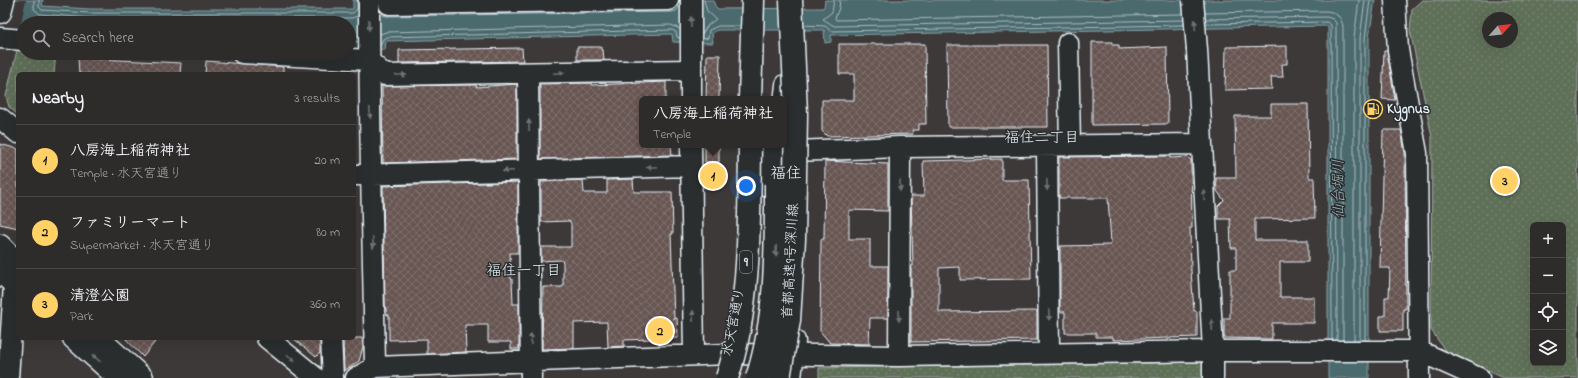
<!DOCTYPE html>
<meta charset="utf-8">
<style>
body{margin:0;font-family:"Indie Flower","Klee One",sans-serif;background:#3a3737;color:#f1f3f6}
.controls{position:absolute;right:12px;bottom:12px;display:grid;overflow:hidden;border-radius:6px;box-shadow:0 4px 16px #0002}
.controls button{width:36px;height:36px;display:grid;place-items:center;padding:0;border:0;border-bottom:1px solid #494747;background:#2e2b2b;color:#f1f3f6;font:20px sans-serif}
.compass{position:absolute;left:1482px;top:12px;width:36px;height:36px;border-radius:50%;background:#2e2b2b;box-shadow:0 4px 16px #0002;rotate:63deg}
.you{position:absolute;left:746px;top:186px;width:14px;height:14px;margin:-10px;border:3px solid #fff;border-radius:50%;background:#1a73e8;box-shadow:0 0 0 6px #1a73e833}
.badge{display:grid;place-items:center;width:26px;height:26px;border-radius:50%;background:#ffd166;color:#111;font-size:13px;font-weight:700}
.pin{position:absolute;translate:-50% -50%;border:2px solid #fff;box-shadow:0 1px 4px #0006}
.popup{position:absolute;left:639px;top:96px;width:148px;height:52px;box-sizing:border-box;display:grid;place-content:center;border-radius:6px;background:#2e2b2b;filter:drop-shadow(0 1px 3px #0005);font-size:13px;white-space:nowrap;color:#a7a7a9}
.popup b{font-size:15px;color:#f1f3f6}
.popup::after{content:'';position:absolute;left:50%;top:100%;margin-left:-8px;border:8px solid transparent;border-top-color:#2e2b2b}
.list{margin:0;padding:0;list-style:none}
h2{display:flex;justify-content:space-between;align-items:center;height:52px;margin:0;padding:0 16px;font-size:17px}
h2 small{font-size:13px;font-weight:400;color:#a7a7a9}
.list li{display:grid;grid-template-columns:26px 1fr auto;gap:12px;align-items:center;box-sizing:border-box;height:72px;padding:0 16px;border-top:1px solid #494747}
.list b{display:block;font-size:15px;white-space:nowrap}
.list p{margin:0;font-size:13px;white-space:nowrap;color:#a7a7a9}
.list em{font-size:13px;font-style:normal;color:#a7a7a9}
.icon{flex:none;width:22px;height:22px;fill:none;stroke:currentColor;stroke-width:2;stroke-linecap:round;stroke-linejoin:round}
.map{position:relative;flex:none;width:1578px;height:378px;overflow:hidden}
.search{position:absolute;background:#2e2b2b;box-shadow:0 4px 16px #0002;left:16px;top:16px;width:340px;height:44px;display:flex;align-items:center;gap:10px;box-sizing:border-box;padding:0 14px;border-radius:22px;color:#a7a7a9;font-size:15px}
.panel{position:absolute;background:#2e2b2b;box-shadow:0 4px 16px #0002;left:16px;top:72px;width:340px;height:268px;border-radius:6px}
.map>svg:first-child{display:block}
</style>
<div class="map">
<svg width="1578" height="378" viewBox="0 0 1578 378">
<defs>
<pattern id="park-dots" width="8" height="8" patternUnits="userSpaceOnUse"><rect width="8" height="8" fill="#5f6f58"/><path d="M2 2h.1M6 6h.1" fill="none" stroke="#768471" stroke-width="1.8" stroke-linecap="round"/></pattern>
<pattern id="building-cross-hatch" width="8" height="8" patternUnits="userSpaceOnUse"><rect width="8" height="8" fill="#685652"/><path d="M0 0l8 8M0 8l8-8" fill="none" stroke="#7e6f6c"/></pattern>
</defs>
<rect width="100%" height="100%" fill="#3d3939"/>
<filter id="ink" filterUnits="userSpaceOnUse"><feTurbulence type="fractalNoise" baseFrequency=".025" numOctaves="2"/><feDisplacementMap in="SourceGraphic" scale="8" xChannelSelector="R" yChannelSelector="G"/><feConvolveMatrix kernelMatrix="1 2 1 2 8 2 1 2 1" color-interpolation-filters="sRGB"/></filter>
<g filter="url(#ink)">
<path fill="url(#park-dots)" stroke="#a4b0a8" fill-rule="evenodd" d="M1422,0h156v378h-74l-57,-25 -16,-23 1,-193 -22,-107 2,-21zM1488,18h24v24h-24zM1533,225h30v138h-30z
M18,46h5v7h33l-2,21h-36v41l-9,-8 -3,-11z
M1204,362l-1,16h-384v-10z"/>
<path fill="#4c6b6e" stroke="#8aa1a5" d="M0,0h43l-1,6 48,3h263v-9h360l2,6 3,3 104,-1 2,-1 1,-7h550l-6,38v340h-41v-352l-497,9v7l-6,1 -1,-13h-106l-6,3 1,10 -40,-1 -1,-8 -286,7 -1,9h-26v-8h-10v-19h-326v9l-23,-4z"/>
<path fill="#3d3939" d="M0,0h26l-7,33 -19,-3z"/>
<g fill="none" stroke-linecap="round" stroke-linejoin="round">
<path stroke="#aabbc1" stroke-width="1" d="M34,0v9l6,5 50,4h262l6,-2
M39,0v7l3,3 48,3h263l4,-4v-9
M834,0l-2,12 -9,7 11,7 350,-6
M840,0l-1,8 -4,10 1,2 347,-6
M1205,13l122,-2c9,1 15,7 16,16v313
M380,14l6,2 285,-4 5,-1 4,-5
M1206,19l121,-2 6,2 3,4 1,317
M35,23l1,-4 40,4
M1206,24l121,-2 4,3 1,315
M804,25l21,1 6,5 353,-6
M380,34l6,-2 285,-7 9,4
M702,34l6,-9 8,-6 -9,-8 -3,-11
M702,39l6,-1 1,-8 9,-4h22
M380,46l3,-7 4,-2 285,-7 4,2 1,5 3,1
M1354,340v-302l5,-38
M1360,340v-302l5,-38
M1365,340v-302l5,-38"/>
</g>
<path fill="url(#building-cross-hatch)" stroke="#e8f1f8" d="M1092,42h20v3h7v4l48,-2 1,77 -76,1z
M839,44h86l1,80h-7v6h-7l1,4 -86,2 -5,-5v-31h32v-26h-15z
M947,45h100l1,82h-100z
M1287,46v18h-5l1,13h-12l1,12 -47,1 1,-43z
M577,47h24v3h2l1,10h-27z
M522,48l1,13 -124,2v-13z
M1384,51h3l8,49 -13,-1z
M707,55h13l-1,44h-13z
M78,58l103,5 -1,11h-101z
M206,61l77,6v7h-78z
M666,82v17h-24v46h29l1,10 -132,4v-75l51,-1v2z
M517,84v75l-134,4 -1,-77 94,-1v2z
M1271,104h37l1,74h5l1,40 -60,1v21h53v22h-28v35h34v26h-42v16l-48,-1v-20h6v-48h6v-22h-5l-1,-29h-12v-13l6,-6 -7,-9 -1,-13h20l-1,-62h36z
M1383,130h18l4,23 1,156h-3v22h-23v-15h5v-19h4l1,-29h-10z
M0,144l18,5v79l-18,-4z
M705,145h14v17h-14z
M1170,156v2l17,-1 4,3 1,68h-2l1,43 3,40h3v26l-84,3v-3h-17v-4h-31v-21h-5v-66l50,-1 1,-2 -3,-45h-49v-41z
M1002,159v21h27l2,99 -71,1v-13l-21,1v44l96,-1 2,1v28l-126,2v-76h2l-2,-70h13l-1,-35z
M825,161l63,3v47l-39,-1v29h21v27h18v52h-18l-1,26 -39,-1 -10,-12 1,-92h3z
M633,179l1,13h38l1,42h-2l3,85 3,-1 1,20 -54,2v6l-16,1 -1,-25 -33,1v25l-32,1 1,-62h20v-25l-2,-2 -20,1v-14h30v-24l-2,-2 -28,1v-40l42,-2 1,13h23v-13z
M518,182v71h-8l1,26h1l1,25h6v45h-8v-7h-23v-17h-23l1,27 -39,2v-15l-38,1v-25h-2l-2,-11 -2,-118z
M125,338h33l-15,19z
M293,338h27v15l-4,4z
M343,338h19l1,9 -4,14 -15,10z"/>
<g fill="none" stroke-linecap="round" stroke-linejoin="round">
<defs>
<path id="minor" d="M369,0c0,122 4,244 6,367
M389,0v4l279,-4
M1395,0l3,50 19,103 2,225
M0,38l23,2
M1068,43l2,102
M1197,50l16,301v27
M242,53l126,7 17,15 305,-5
M528,74l3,304
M691,99v-99
M0,118l18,15
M691,145l3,210
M1047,146l2,208
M795,151l105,-4 301,-3
M354,175l337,-9
M267,338l49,40
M331,338l2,40
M899,356l1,-209
M8,378l6,-94
M356,378l19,-11 354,-13 170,2 314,-5h206l60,27"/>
<path id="major" d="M0,12l3,-12
M0,246l18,18
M0,271l18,16
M74,338l45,40
M98,338l44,40
M790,378l4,-37"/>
<path id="highway" d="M750,99l3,-99
M784,110l3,-25
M761,145l3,39
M776,184l4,-39"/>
</defs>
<use href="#minor" stroke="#e8f1f8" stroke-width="23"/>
<use href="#major" stroke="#e8f1f8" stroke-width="25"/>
<use href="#highway" stroke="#e8f1f8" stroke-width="25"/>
<use href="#minor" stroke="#2a2d2e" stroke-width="20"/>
<use href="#major" stroke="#2a2d2e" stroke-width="22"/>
<use href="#highway" stroke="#2a2d2e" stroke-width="22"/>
<defs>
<path id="minor-bridge" d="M1193,0l4,50"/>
<path id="highway-bridge" d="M727,378c24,-73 22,-157 23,-233
M757,378c20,-62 19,-129 19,-194
M779,378l10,-58 5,-81 2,-126 -5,-113"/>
</defs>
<use href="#minor-bridge" stroke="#e8f1f8" stroke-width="23" stroke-linecap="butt"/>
<use href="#highway-bridge" stroke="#e8f1f8" stroke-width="25" stroke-linecap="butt"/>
<use href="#minor-bridge" stroke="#2a2d2e" stroke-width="20"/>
<use href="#highway-bridge" stroke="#2a2d2e" stroke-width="22"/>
</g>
<defs><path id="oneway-solid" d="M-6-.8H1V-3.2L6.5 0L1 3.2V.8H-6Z"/></defs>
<g fill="#6c7275">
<use href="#oneway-solid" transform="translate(691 22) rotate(-90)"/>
<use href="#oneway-solid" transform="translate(369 25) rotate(90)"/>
<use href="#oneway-solid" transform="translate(1195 25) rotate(-94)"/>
<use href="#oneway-solid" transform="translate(559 73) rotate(-2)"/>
<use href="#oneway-solid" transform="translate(401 75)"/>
<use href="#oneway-solid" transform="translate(370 113) rotate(88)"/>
<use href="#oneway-solid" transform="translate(529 125) rotate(-91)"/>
<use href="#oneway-solid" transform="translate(652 167) rotate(178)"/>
<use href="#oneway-solid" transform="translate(508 171) rotate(178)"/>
<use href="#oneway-solid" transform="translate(1047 185) rotate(89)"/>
<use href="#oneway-solid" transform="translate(900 186) rotate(90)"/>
<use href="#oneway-solid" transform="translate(1204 195) rotate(-93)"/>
<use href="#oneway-solid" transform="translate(373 243) rotate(89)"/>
<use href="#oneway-solid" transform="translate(776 251) rotate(93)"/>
<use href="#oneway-solid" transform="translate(1049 315) rotate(89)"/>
<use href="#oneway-solid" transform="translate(693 316) rotate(-91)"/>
<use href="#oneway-solid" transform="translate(899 316) rotate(90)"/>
<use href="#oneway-solid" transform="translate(1212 325) rotate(-93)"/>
<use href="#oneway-solid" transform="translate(531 339) rotate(-90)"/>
<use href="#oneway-solid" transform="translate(96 358) rotate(-138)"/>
<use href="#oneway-solid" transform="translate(291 358) rotate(40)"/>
</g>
</g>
<defs>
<symbol id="fuel-ring" viewBox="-11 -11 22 22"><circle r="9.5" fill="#2a2d2e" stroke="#ffd166" stroke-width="1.5"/><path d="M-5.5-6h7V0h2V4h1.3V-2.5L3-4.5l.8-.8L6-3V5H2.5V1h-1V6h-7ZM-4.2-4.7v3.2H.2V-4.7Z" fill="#ffd166"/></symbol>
</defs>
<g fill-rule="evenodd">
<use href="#fuel-ring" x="1362" y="98" width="22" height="22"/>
</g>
<g text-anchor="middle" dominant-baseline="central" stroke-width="3" stroke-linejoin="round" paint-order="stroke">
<rect fill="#2a2d2e" stroke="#afb6bb" stroke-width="1" x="740" y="251" width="12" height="22" rx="3"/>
<g font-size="13" font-weight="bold" fill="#e8f1f8">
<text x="746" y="262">9</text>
</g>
<g font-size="14" font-weight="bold" fill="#e8f1f8" stroke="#2a2d2e" text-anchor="start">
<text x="1387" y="109">Kygnus</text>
</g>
<g font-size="14" fill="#e8f1f8" stroke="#2a2d2e">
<text transform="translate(791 261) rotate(-87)">首都高速9号深川線</text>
<text transform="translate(734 322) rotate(-79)">水天宮通り</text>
</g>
<g font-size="15" fill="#e8f1f8" stroke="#2a2d2e">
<text x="1042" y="138">福住二丁目</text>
<text x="524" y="271">福住一丁目</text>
</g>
<g font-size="15" font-style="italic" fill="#a2b5ba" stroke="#2a2d2e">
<text transform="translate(1339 189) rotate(-91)">仙台堀川</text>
</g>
<g font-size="16" fill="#e8f1f8" stroke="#2a2d2e">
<text x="786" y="174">福住</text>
</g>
</g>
</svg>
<div class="controls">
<button>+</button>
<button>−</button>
<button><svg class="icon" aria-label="locate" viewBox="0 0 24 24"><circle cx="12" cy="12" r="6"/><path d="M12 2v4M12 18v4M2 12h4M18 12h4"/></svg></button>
<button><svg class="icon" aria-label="layers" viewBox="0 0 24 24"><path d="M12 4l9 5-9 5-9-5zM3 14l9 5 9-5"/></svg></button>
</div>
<svg class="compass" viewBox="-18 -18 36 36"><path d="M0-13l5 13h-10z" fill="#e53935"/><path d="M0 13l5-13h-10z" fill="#a7a7a9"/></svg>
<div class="you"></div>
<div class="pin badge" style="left:713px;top:176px">1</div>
<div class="popup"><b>八房海上稲荷神社</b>Temple</div>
<div class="pin badge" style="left:660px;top:331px">2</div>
<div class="pin badge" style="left:1505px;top:181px">3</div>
<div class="search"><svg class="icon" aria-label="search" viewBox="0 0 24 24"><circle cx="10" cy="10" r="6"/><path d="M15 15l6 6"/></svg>Search here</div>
<section class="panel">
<h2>Nearby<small>3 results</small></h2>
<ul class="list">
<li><span class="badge">1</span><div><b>八房海上稲荷神社</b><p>Temple · 水天宮通り</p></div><em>20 m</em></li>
<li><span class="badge">2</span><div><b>ファミリーマート</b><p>Supermarket · 水天宮通り</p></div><em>80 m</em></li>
<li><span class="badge">3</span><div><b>清澄公園</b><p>Park</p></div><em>360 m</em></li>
</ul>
</section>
</div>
